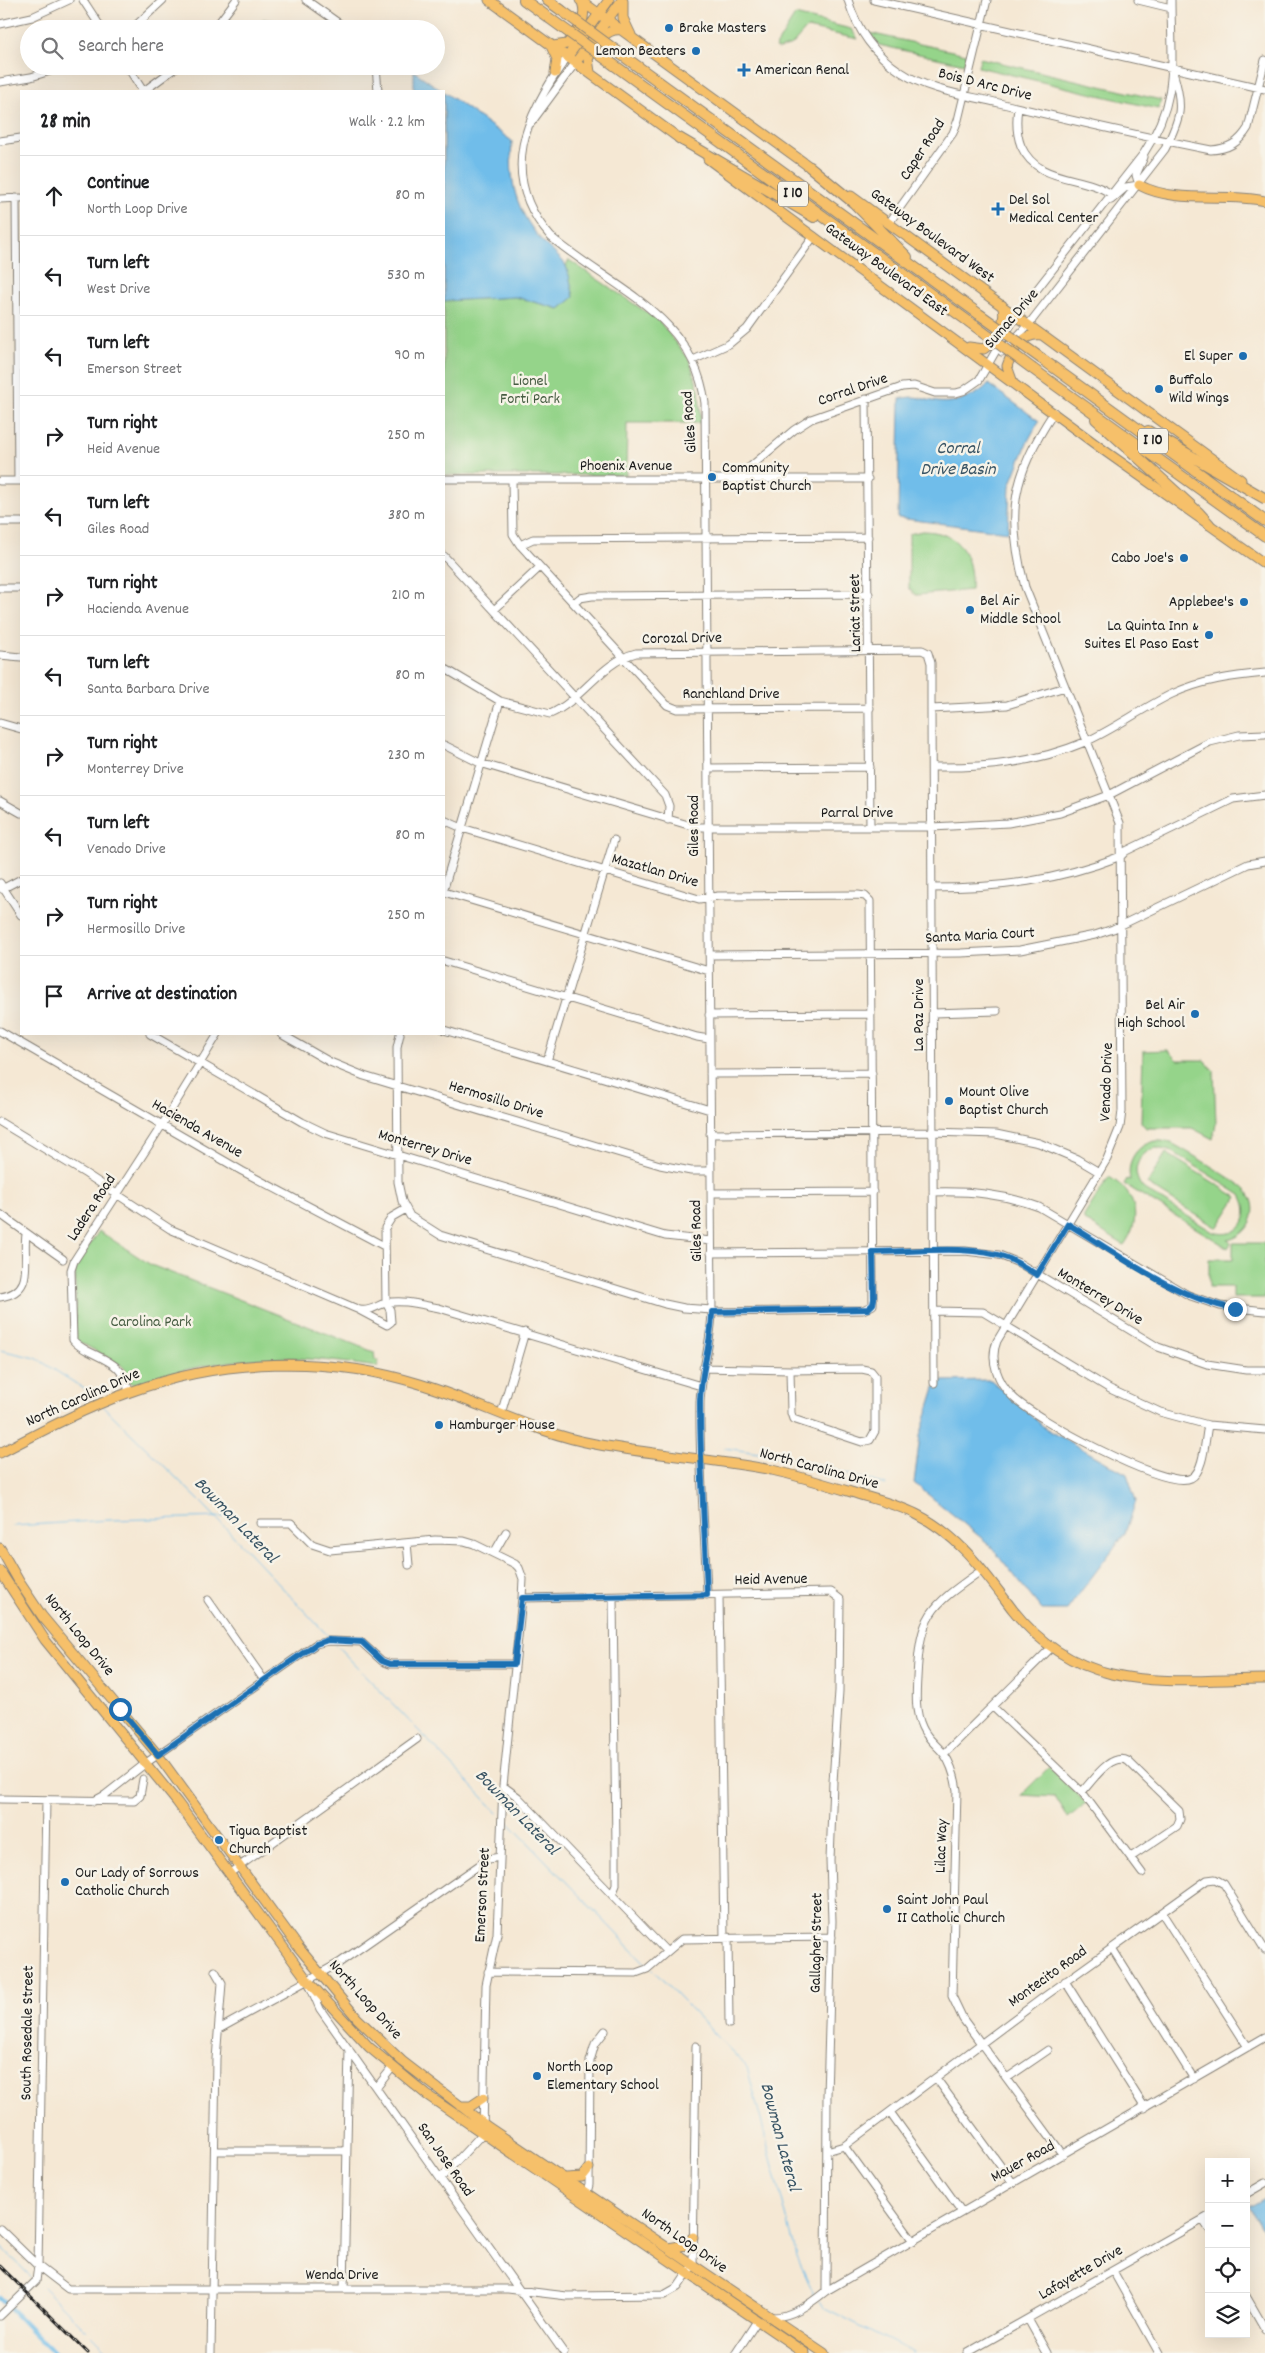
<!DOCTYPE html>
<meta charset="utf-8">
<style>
body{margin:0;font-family:Dekko,sans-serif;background:#f6f6f6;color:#202124}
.controls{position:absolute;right:15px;bottom:15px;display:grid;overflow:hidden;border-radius:0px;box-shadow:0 5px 20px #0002}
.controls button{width:45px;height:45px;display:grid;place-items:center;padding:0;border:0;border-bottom:1px solid #e0e0e0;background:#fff;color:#202124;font:25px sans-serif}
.stop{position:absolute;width:15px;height:15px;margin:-11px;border:4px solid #1f6fb2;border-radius:50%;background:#fff}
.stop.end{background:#1f6fb2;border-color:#fff;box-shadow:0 1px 5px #0008}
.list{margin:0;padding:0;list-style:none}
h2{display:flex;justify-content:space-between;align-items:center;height:65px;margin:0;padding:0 20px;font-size:21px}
h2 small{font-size:16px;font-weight:400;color:#757577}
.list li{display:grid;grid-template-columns:32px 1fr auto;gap:15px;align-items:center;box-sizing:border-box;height:80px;padding:0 20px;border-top:1px solid #e0e0e0}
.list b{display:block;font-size:19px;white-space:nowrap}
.list p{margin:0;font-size:16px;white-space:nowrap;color:#757577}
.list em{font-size:16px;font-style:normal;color:#757577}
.icon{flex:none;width:28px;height:28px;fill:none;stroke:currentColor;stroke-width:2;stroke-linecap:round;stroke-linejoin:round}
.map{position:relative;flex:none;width:1265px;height:2353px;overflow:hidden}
.search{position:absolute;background:#fff;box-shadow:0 5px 20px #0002;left:20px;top:20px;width:425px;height:55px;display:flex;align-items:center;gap:12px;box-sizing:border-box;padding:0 18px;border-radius:28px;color:#757577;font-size:19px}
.panel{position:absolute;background:#fff;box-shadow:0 5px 20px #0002;left:20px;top:90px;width:425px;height:945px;border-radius:0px}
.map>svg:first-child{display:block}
</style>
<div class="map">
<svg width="1265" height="2353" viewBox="0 0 1265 2353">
<rect width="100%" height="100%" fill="#f7f3e8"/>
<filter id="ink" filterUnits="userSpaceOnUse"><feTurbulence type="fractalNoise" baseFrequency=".02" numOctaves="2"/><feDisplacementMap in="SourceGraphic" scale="10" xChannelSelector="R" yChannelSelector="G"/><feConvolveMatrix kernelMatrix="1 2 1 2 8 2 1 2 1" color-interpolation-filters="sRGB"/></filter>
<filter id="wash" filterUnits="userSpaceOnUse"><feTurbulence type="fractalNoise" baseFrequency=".0096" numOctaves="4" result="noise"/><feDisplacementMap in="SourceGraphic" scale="20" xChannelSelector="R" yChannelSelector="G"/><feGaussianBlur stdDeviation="1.12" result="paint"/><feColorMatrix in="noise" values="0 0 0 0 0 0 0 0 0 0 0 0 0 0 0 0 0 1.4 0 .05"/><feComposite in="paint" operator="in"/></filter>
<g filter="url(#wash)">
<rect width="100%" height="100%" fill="#f5e8d4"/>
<path fill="#95d48a" stroke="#587853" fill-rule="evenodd" d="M795,15l56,14 7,10 -51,-11 -15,17 -13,4 -4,-1z
M263,19l24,3 10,7h-34z
M869,33l97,21 -2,10 -85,-19z
M980,58l181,42 -3,9 -180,-42z
M265,66h50v2h-48z
M569,260l89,60 31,39 10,31 2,33h-74l-1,52h-182v-174l71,-4 45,12 14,-12 -8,-32z
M922,531c38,0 51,25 49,59l-55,5 -7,-6v-55z
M1168,1050l10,10h26l10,11 2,53 -3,15 -21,-11h-46l-5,-6 2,-71z
M1156,1141c5,0 10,0 15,2 11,5 67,39 75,47 17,19 4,45 -18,50l3,3 -3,5 -104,-64 3,-5 3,1c-4,-19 7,-36 26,-39zM1157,1148l16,4 68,43c13,22 -2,45 -28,37l-69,-43c-15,-15 -7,-37 13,-41z
M1166,1153l71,44 -20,31 -70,-44z
M1109,1177c27,15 34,42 15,68l-40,-25v-4z
M99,1231l52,34 223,87 1,8 4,1 -2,6c-23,-3 -46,-7 -69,-8 -59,-4 -118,7 -174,25l-4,-2 -4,-12 -5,-5 -45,-25 -1,-73z
M1233,1243h32v55h-32v-11h-24v-28h24z
M1049,1767l37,36 -18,15 -13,-21 -34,-2z"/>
<path fill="#70bdea" stroke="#466c83" d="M414,71l28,20h-28z
M444,92l68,49c-3,41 3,68 30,100 7,8 20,17 24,25 4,9 5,21 8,31l-14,12 -45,-12 -71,4z
M988,384l51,37 -11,20 -18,45 -2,46 -110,-14 2,-119c17,-5 23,1 38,3 17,2 39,-5 50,-18z
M991,1380l54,48 82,46 9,27 -11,32 -58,77h-25l-52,-65 -76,-62 6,-47 17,-55z
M1265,2197v36l-16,-27z"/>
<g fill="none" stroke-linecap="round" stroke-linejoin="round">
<path stroke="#70bdea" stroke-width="1" d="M0,1350l36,8 53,34 9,8
M104,1407l99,97 127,134
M725,1448l67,10 94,27
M13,1526l96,-6 116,-3
M336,1645l162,168
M505,1819l142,146
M652,1969l95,98 50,190 18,39
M0,2245l30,31
M43,2287l66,66
M819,2301l4,6 91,46"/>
<path stroke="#70bdea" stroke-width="5" d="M0,2298l54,55"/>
</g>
</g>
<g filter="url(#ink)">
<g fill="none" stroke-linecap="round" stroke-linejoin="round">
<defs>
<path id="minor" d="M83,0l19,29
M306,0l41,29
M848,0c9,30 27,55 53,72 28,19 65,23 98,31 70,17 141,33 212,47 17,-1 28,-7 37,-22l17,-68
M874,0l391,89
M1138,0l33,8
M0,24l32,-7 37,-17
M132,29l31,-29
M214,29l22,-29
M568,56c-42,58 -72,119 -17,181 61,51 143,78 154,166l7,909c-1,32 -11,60 -12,91 -1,64 5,129 7,192
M127,66l16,25
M376,66l2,25
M0,82l31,-5 35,-11
M144,91l34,-25
M1018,108c-2,13 -2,25 3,38 17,38 61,28 90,48
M531,123l45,-61
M0,141l21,-3
M1139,185l-3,-10 8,-18
M16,198l2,283
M0,199l21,-1
M1111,200l15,-13 13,-2
M889,223l64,-90 5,-13 29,-120
M1002,352l27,-28 136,-175c16,-32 19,-42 8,-77
M693,360l36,-16 18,-15 67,-93
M866,399l4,428
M1054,412c-41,63 -49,101 -29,175l95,236 2,288 -2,16 -13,32 -110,182c-8,19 1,41 15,55 19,21 155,95 179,82 13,-6 14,-39 17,-53
M444,479h424
M734,479l9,-6 51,-43 17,-11 91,-32 12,-1 21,7h21l7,-2 16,-11 37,-64 128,-163c36,-55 27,-91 27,-153
M512,480l1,54 7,11 147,160 10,4 193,-1
M0,481h21
M0,522h21
M520,545l13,-6 335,-2
M444,556l221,239 4,11 -1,14
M0,588h21
M574,603l6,-5 12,-2 277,-2
M494,610l46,-43
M0,655l21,2
M444,668l56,33 50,13c32,-14 51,-52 86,-61l286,-3 6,3 3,10v46l3,674
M931,709l76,-4 58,-18
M0,723l21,6
M444,745l36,18 215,64h237l76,-4 52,-10 49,-18 101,-53 29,-7 26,-1
M932,767c53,1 103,-4 153,-25 30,-13 57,-34 87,-48 30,-14 61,-18 93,-21
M708,768l162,-1
M0,801l21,12
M444,820l18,8 237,71 19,-3 140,-1 7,1 5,5 3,404 -10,5 -151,2
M0,883l21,32
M444,888l56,-187
M932,888c68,0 125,-7 189,-32l5,-5 107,-52 32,-4
M2,889l19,-10
M444,892l265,79
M709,955l252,-2 59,-3 75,-15 18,-6 135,-65 17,-3
M444,961l253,76 12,2
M933,1013l64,-2
M709,1015l162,-1
M444,1030l266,80
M0,1031l242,140 142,75
M150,1034l152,88 23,11 340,103 46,5
M281,1034l49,28 34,14 296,89 31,6h20
M400,1034l-3,13 1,135 4,19 8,15 30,19 225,69 19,4 28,2
M547,1061l67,-221
M710,1074l162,-1
M0,1122l86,52 84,55 187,80 30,16 4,-3 -1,-12 -4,-7
M710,1134l223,-2 63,2 43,9 38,16 22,13
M933,1192c38,-1 71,2 106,15l149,88 32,11 45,5
M711,1193l162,-1
M0,1214l63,45
M711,1253l254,-2 34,4 20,8 139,84 49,17 39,6h19
M0,1297c37,-5 22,-38 26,-63
M386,1303l-1,-75 7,-11 14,-8
M360,1310c11,2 17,-5 26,-7 17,-4 36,2 53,5l262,78
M934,1311l49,1 127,77 50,23 48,13 57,5
M703,1368l87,2
M862,1369l9,2 4,5v55l-5,9 -8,2 -69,-23 -2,-6 -1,-43z
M129,1392c-6,-28 -20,-30 -43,-42 -5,-3 -9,-5 -13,-10l-2,-70 3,-9 88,-136 56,-91
M501,1414l24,-82
M260,1523h31l21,21 18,6 105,-10 29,1 10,3 41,20 4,4 4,11 -1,19 -19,188 -6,148 -11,51 -3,148 -42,45
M407,1543l2,22
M494,1553l12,-21
M982,1570c-52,37 -62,43 -65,108 -1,17 -2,34 5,49 5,12 15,18 22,27 8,11 11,23 13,36l-5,206 11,23 100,136
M719,1595l5,343
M522,1598l309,-6 9,7 -1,92 -6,91 -3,78 2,61 -5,175 -1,195
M208,1600l56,80
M993,1707l89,85 60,81
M944,1754l107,-106
M503,1786l15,11 148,154
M1082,1792c11,-12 29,-40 46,-31l51,50 1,8 -3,7 -46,31
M0,1799l134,2 6,-5 3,-17
M94,1801l11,-6 41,-32 170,-119 12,-3 33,1 21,19 8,3h124
M230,1873l187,-134
M612,1895l4,-10v-38l-3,-250
M1162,1913l86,134
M728,1937l1,87
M1112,1948l82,131
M488,1972l148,1 11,-4 35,-30 150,-2
M1065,1981l80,127
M310,1986l10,23 244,344
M219,2029l120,-66 149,-104 12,-2
M936,2078l77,105
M1007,2078l41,-28
M377,2087l15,-19
M890,2112l72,100
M844,2146l69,95
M215,2151h131
M827,2151l17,-5 197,-147 166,-119 8,-1 9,5 41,66
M1246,2194l19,-11
M586,2196l3,-11 1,-124 5,-17 10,-13
M1203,2220l6,9
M0,2229l38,37 30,23h440l59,7 97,-1 14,-8 15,-22 3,-219
M1113,2271l46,82
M344,2289l5,-240
M1246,2296l19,33
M0,2316l36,-35 2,-15 8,-466
M771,2317c20,1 40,-14 55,-26l439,-254
M1028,2319l19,34
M211,2353l5,-294 6,-76 -7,-12
M736,2353l21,-32
M967,2353l242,-137"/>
<path id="major" d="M489,0l194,141
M580,0l234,170
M623,1v17l8,17
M550,44l7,15 -2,14
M553,46l14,-2c11,-12 21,-26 15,-42
M568,56l41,-56
M576,62l46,-62
M590,72l-2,-13c8,-13 16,-31 33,-29
M708,159l394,290 163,115
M1139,185c38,20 85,7 126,16
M851,196l390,284
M969,347l15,2c13,-10 24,-28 18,-44
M1012,380l-5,-14c6,-17 16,-34 35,-31
M0,1453c42,-22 85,-45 130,-61 92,-34 197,-37 290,-8 59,18 115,49 175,60 59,11 119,15 177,26 27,6 53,14 79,22 22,7 45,12 65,22 43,21 69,59 97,96 68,86 154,70 252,69
M0,1548l20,35 22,33 116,139 141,193 58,70 45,43 86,66 336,226
M0,1571l45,69 132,162 131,179 61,66 58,48 378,258
M460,2106h11l12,-8
M566,2178l16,-1 7,-9
M668,2248l18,-3 7,-8"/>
<path id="highway" d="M524,0l25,18
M547,0l14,10
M622,55l357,259
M614,65l358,259
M679,138l135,79
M810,167l44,36 53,54
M1042,359l223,162
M1033,369l232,167
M1096,419l103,94 10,11
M1148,431l116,67"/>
</defs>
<use href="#minor" stroke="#888278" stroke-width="9"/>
<use href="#major" stroke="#888278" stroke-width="11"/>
<use href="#highway" stroke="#888278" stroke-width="12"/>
<use href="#minor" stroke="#fff" stroke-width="7"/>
<use href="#major" stroke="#f6c06b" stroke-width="9"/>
<use href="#highway" stroke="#f6c06b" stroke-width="10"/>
<defs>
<path id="rail" d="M0,2266l88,87"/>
</defs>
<use href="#rail" stroke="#1c1c1c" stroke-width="3"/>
<use href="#rail" stroke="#f7f3e8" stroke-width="1" stroke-dasharray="4" stroke-linecap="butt"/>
<defs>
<path id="highway-bridge" d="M561,10l61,45
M549,18l65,47
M979,314l63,45
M972,324l61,45"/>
</defs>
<use href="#highway-bridge" stroke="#888278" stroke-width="12" stroke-linecap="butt"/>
<use href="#highway-bridge" stroke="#f6c06b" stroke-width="10"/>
</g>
</g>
<g fill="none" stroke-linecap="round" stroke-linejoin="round" filter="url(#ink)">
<path stroke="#1f6fb2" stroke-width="6" d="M120,1709l38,46 158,-111 12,-4 34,2 20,19 8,3h124l8,-66 185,-3c-2,-64 -7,-128 -7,-192 0,-31 12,-59 12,-91l156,-3 5,-5 1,-5 -1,-47c39,0 98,-8 134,6 11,4 20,11 30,17l31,-51c53,32 105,73 167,85"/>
</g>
<g fill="#1f6fb2" stroke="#f7f3e8" stroke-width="2">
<circle cx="669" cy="28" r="5"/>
<circle cx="696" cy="51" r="5"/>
<path d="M741.5 62.5h5v5h5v5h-5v5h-5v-5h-5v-5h5z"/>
<path d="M995.5 201.5h5v5h5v5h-5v5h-5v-5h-5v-5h5z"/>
<circle cx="1243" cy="356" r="5"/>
<circle cx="1159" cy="389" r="5"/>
<circle cx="712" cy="477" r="5"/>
<circle cx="1184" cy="558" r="5"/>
<circle cx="1244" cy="602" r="5"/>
<circle cx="970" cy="610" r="5"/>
<circle cx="1209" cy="635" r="5"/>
<circle cx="1195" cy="1014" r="5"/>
<circle cx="949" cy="1101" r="5"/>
<circle cx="439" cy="1425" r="5"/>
<circle cx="219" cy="1840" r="5"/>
<circle cx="65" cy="1882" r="5"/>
<circle cx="887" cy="1909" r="5"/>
<circle cx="537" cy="2076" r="5"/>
</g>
<g text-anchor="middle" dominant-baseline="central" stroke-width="5" stroke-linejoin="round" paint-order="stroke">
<g fill="#f7f3e8" stroke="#5e5c59" stroke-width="1">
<rect x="778" y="181.5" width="30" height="25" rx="4"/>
<rect x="1138" y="428.5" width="30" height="25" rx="4"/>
</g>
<g font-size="15" font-weight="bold" fill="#1c1c1c">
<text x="793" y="194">I 10</text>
<text x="1153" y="441">I 10</text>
</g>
<g font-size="16" fill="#1c1c1c" stroke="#f7f3e8" text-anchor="start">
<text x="679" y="28">Brake Masters</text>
<text x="686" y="51" text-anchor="end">Lemon Beaters</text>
<text x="755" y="70">American Renal</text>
<text x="1009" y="200">Del Sol<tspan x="1009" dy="18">Medical Center</tspan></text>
<text x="1233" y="356" text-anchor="end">El Super</text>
<text x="1169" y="380">Buffalo<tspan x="1169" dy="18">Wild Wings</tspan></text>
<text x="722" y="468">Community<tspan x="722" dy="18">Baptist Church</tspan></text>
<text x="1174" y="558" text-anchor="end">Cabo Joe's</text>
<text x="980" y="601">Bel Air<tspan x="980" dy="18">Middle School</tspan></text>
<text x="1234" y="602" text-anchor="end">Applebee's</text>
<text x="1199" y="626" text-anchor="end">La Quinta Inn &amp;<tspan x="1199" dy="18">Suites El Paso East</tspan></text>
<text x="1185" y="1005" text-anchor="end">Bel Air<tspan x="1185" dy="18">High School</tspan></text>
<text x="959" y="1092">Mount Olive<tspan x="959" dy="18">Baptist Church</tspan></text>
<text x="449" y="1425">Hamburger House</text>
<text x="229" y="1831">Tigua Baptist<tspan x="229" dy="18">Church</tspan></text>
<text x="75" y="1873">Our Lady of Sorrows<tspan x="75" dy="18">Catholic Church</tspan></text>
<text x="897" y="1900">Saint John Paul<tspan x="897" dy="18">II Catholic Church</tspan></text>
<text x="547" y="2067">North Loop<tspan x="547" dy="18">Elementary School</tspan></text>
</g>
<g font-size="16" fill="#1c1c1c" stroke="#f7f3e8">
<text transform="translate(985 85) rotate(14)">Bois D Arc Drive</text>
<text transform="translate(923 150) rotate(-57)">Caper Road</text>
<text transform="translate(932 236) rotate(36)">Gateway Boulevard West</text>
<text transform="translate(886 270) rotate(36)">Gateway Boulevard East</text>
<text transform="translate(1012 319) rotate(-49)">Sumac Drive</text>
<text transform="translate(853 390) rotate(-19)">Corral Drive</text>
<text transform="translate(690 422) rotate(-94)">Giles Road</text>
<text x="626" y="466">Phoenix Avenue</text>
<text transform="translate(856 613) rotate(-91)">Lariat Street</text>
<text transform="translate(682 639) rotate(-1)">Corozal Drive</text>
<text x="731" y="694">Ranchland Drive</text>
<text x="857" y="813">Parral Drive</text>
<text transform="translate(694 826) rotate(-90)">Giles Road</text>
<text transform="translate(655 871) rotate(16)">Mazatlan Drive</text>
<text transform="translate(980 936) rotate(-3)">Santa Maria Court</text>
<text transform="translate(919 1015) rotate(-90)">La Paz Drive</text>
<text transform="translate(1107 1082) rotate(-88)">Venado Drive</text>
<text transform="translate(496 1100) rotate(17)">Hermosillo Drive</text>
<text transform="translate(197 1129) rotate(30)">Hacienda Avenue</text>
<text transform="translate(425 1148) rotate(16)">Monterrey Drive</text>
<text transform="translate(92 1208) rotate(-57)">Ladera Road</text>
<text transform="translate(697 1231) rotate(-91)">Giles Road</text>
<text transform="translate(1100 1297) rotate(31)">Monterrey Drive</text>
<text transform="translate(83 1398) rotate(-24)">North Carolina Drive</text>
<text transform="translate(819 1469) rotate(15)">North Carolina Drive</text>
<text transform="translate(771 1580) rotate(-1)">Heid Avenue</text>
<text transform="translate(79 1635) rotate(51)">North Loop Drive</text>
<text transform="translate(942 1846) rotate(-88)">Lilac Way</text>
<text transform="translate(483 1895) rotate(-87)">Emerson Street</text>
<text transform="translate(817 1943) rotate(-89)">Gallagher Street</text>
<text transform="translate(1048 1977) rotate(-36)">Montecito Road</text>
<text transform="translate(365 2000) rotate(48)">North Loop Drive</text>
<text transform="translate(28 2033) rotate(-89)">South Rosedale Street</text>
<text transform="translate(445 2160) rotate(55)">San Jose Road</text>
<text transform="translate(1023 2162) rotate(-29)">Mauer Road</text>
<text transform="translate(684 2241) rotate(35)">North Loop Drive</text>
<text transform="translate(1081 2273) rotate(-30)">Lafayette Drive</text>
<text x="342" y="2275">Wenda Drive</text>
</g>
<g font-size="16" fill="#465c42" stroke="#f7f3e8">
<text x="530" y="381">Lionel<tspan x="530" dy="18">Forti Park</tspan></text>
<text x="151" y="1322">Carolina Park</text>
</g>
<g font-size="18" font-style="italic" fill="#395464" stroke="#f7f3e8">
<text x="958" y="449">Corral<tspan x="958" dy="21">Drive Basin</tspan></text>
<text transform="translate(235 1521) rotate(46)">Bowman Lateral</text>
<text transform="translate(516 1813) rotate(46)">Bowman Lateral</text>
<text transform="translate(779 2137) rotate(75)">Bowman Lateral</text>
</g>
</g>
</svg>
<div class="controls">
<button>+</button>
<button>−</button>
<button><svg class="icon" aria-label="locate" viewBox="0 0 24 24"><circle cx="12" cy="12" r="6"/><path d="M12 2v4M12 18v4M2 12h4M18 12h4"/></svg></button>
<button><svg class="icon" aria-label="layers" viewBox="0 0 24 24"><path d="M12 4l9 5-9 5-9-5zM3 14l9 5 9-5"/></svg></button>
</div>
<div class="stop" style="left:120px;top:1709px"></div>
<div class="stop end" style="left:1235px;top:1309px"></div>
<div class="search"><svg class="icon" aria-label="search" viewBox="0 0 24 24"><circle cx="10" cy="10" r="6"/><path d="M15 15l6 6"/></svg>Search here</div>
<section class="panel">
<h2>28 min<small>Walk · 2.2 km</small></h2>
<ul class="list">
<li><svg class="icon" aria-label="ahead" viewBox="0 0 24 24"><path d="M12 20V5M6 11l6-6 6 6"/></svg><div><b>Continue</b><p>North Loop Drive</p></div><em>80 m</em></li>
<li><svg class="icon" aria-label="left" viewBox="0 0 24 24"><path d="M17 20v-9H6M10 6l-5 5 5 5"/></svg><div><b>Turn left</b><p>West Drive</p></div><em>530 m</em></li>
<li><svg class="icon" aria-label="left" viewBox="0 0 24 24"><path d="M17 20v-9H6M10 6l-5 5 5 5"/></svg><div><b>Turn left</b><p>Emerson Street</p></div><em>90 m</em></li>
<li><svg class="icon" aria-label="right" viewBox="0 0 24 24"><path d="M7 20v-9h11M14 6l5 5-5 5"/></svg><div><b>Turn right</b><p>Heid Avenue</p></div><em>250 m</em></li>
<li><svg class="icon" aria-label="left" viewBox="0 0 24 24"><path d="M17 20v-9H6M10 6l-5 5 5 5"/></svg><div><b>Turn left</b><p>Giles Road</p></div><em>380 m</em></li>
<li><svg class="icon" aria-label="right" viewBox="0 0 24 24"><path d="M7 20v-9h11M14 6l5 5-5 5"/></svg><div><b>Turn right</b><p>Hacienda Avenue</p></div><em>210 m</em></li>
<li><svg class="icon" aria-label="left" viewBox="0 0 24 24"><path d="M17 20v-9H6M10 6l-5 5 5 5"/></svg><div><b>Turn left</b><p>Santa Barbara Drive</p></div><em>80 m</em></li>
<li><svg class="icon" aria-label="right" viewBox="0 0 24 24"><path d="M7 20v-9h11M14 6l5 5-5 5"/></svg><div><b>Turn right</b><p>Monterrey Drive</p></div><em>230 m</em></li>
<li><svg class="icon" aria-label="left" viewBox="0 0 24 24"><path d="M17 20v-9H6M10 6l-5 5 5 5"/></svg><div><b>Turn left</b><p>Venado Drive</p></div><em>80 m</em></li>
<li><svg class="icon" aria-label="right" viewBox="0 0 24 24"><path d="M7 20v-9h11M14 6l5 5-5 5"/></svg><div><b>Turn right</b><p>Hermosillo Drive</p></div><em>250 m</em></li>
<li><svg class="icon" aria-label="arrive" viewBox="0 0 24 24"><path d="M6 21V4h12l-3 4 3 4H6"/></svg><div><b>Arrive at destination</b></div></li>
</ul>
</section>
</div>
